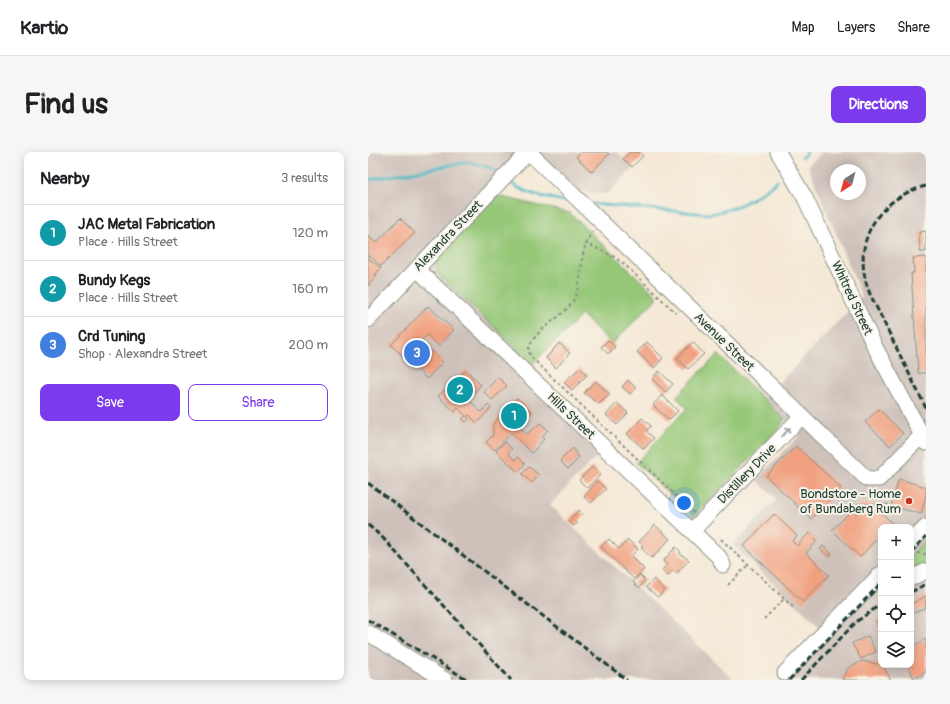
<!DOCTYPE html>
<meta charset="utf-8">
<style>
body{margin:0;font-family:Pangolin,sans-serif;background:#f6f6f6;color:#202124}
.controls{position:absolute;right:12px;bottom:12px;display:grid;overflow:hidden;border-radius:8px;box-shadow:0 2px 10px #0003}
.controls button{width:36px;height:36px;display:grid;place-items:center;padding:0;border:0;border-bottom:1px solid #e0e0e0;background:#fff;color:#202124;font:20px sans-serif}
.compass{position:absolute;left:462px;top:12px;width:36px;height:36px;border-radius:50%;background:#fff;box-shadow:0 2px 10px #0003;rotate:216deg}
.you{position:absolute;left:316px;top:351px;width:14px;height:14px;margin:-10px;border:3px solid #fff;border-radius:50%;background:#1a73e8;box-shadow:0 0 0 6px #1a73e833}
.badge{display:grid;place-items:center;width:26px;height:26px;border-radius:50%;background:#7c3aed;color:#fff;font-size:13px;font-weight:700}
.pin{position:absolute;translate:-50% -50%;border:2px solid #fff;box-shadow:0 1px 4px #0006}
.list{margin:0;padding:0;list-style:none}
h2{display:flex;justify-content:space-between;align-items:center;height:52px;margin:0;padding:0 16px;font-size:17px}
h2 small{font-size:13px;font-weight:400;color:#757577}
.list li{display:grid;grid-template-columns:26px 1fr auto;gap:12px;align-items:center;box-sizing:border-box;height:56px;padding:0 16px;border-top:1px solid #e0e0e0}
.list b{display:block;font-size:15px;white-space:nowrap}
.list p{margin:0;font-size:13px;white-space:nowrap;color:#757577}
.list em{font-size:13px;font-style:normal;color:#757577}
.actions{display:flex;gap:8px;padding:12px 16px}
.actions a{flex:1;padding:9px 0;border:1px solid #7c3aed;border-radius:8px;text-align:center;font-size:14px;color:#7c3aed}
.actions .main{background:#7c3aed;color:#fff}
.icon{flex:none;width:22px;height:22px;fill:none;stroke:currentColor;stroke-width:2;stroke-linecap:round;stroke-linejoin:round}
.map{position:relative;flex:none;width:558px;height:528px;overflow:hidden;border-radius:8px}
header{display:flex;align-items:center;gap:24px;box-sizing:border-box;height:56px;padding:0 20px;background:#fff;border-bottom:1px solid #e0e0e0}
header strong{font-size:19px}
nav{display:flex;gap:22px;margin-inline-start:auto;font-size:14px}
.intro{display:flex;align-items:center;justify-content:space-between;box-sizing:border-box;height:96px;padding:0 24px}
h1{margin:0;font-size:28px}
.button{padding:10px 18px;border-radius:8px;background:#7c3aed;color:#fff;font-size:14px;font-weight:700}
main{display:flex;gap:24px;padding:0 24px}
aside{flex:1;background:#fff;border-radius:8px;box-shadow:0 2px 10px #0003}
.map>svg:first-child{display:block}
</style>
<header>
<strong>Kartio</strong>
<nav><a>Map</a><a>Layers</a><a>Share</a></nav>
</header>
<div class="intro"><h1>Find us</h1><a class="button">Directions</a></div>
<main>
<aside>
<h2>Nearby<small>3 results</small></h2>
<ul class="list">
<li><span class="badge" style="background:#0f9aa8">1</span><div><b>JAC Metal Fabrication</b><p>Place · Hills Street</p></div><em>120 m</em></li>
<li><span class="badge" style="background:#0f9aa8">2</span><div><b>Bundy Kegs</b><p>Place · Hills Street</p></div><em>160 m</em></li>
<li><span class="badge" style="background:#3f7fe0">3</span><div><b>Crd Tuning</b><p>Shop · Alexandra Street</p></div><em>200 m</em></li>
</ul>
<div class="actions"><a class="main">Save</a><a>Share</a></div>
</aside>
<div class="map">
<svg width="558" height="528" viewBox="0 0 558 528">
<rect width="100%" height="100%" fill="#f7f3e8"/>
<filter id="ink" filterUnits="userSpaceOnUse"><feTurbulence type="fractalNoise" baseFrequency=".025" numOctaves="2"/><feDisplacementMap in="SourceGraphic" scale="8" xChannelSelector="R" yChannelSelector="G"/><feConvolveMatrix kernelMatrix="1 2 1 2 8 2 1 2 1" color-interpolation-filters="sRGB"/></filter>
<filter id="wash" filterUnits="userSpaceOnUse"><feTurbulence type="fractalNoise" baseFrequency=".012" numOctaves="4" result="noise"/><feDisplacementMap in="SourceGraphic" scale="16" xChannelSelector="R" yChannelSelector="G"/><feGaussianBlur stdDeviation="0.9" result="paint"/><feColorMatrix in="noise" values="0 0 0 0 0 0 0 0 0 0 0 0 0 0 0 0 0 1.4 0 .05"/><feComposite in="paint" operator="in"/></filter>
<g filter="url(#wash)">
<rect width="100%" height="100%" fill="#f5e8d5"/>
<path fill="#cec1ba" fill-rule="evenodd" d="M0,0h159l-34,36 5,8 -63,63 3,15 95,90 -8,9 79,76 -54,56 184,175h-366z
M161,0h88l16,16 -26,26 -37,-3z
M454,0h104v528h-141l42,-46 -94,-89 44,-46 -21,-19 44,-45 -38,-35 100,-103 -54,-131zM468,18h24v24h-24zM513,375h30v138h-30z"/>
<path fill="#95c777" stroke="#5a8256" d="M130,44l72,17 88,84 -46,47 -30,-29 -49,49 -95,-90 -3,-15z
M350,202l66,65 -3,7 -82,86 1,3 -5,2 -59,-54 51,-55 -11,-11z
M558,388v27l-15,7v-19z"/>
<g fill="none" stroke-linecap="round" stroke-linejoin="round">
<path stroke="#49b7c2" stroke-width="3" d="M434,5l5,-5
M0,28l100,-18 23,6 9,6
M139,28c17,14 36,17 57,21
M225,52l115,10c26,-3 49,-16 69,-33"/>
</g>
<g id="blocks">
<path fill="#f1a080" d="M212,0h27l2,2 -17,18 -16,-15z
M262,0h9l4,4 -11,11 -9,-8z
M32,66l15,15 -34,33 -11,-10 -2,2v-22l8,7z
M558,79v21h-6l-1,-20z
M558,105v116h-8l-7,-100h3l-1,-15z
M0,106l13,10 -6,7 2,1 -9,10z
M60,154l26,24 -15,16 -12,-11 -6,6 22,21 -16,17 -36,-34z
M240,188l7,7 -7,7 -7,-7z
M279,190l16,16 -9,10 -17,-16z
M325,190l11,12 -16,15 -11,-11z
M191,191l11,10 -14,15 -10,-10z
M212,216l7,7 -15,15 -8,-8z
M98,218l15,15 -13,14 13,13 7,-7 3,3 -14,15 -8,-8 -2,2 2,2 -3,3 -4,-3 4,-3 -8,-8 -3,4 -17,-16z
M291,219l14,13 -7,8 -14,-13z
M130,225l9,9 -15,14 -8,-8z
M260,228l8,8 -6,6 -8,-7z
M227,229l15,13 -11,10 -15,-11z
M294,243l16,16 -9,9 -16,-15z
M149,246l15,14 -14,14 9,8 13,-11 8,7 -6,7 2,2 -12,14 -21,-20 -16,17 -9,-8 7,-7v-11z
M249,251l11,10 -11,12 -11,-10z
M511,257l24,24 -13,13 -25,-24z
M274,266l9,8 -5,5 8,7 -10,11 -17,-15z
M137,290l7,7 -4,4 7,7 3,-3 7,7 -7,8 -22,-21z
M428,294l45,42 -30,31 -45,-43z
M205,296l6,10 -11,11 -8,-8z
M161,315l10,8 -7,8 -10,-9z
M224,315l8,8 -13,13 -8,-8z
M531,327l27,8v9l-5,18 -30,-8z
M229,329l9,8 -15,14 -7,-6z
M489,352h32l-8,8 15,15h-15v13l-3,-3 -18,20 -28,-27 20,-20 4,4 5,-6z
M211,358l5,6 -10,10 -6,-5z
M406,362l23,22 -5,5 5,5 12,-13 8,8 -11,12 23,22 -26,27 -59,-56z
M287,373l15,14 -18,19 -11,-10 2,-2 -4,-4z
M241,387l10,10 9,-9 10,9 -7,7 13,13 -10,10 -33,-32z
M455,394l9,8 -3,3 -9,-8z
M308,395l5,5 -1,2 9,6 -13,14 -3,-4 -6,6 -5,-6 5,-5 -4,-4z
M272,423l5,5 -6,8 -6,-6z
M286,427l11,11 -7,7 -12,-10z
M558,444v11l-15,7v-10z
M513,466v13l-5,-10z
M500,484l8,16 -15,7 -9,-16z
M558,487v33l-12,6 -6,-13h3v-18z
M494,509l21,4 8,15h-49l6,-12z"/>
</g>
</g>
<g filter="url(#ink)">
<use href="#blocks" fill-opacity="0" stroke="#8a9284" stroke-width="1"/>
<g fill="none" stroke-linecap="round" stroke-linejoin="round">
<defs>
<path id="minor" d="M161,0l338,327h12l43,-44
M410,0l27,46 70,149 51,96
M49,117l302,288 4,8
M0,168l160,-168
M324,379l109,-114
M543,390l15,-15
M543,426l15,-7
M0,481l77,47
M417,521l96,-99"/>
</defs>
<use href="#minor" stroke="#8a9284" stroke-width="17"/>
<path stroke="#8a9284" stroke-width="2" stroke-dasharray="3 3" stroke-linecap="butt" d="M226,79c-19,20 -7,51 -23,73 -13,17 -38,26 -43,47l4,7 162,155
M217,91l26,12 12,8 53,50
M353,387l74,70
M549,401l9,1
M360,433l20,-20
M396,467l20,-20"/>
<use href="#minor" stroke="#fff" stroke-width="15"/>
<path stroke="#1f3d34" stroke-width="3" stroke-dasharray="6 3" stroke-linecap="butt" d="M558,34c-51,13 -76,59 -56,108l56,114
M0,331l259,197
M0,373l14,12 129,143
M543,400l15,-16
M543,440l15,-8
M0,468l100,60
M421,528l92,-97
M433,528l55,-58 25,-18"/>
</g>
<defs><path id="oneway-shaft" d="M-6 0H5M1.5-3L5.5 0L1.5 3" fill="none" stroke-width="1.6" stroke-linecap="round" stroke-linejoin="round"/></defs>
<use stroke="#8f9e9a" href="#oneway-shaft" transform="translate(418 280) rotate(-46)"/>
</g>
<circle fill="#c8321e" stroke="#f7f3e8" stroke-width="1.5" cx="541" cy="349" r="4"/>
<g text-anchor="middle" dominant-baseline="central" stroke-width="4" stroke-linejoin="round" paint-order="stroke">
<g font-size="13" fill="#1f3d34" stroke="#f7f3e8">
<text transform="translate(80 84) rotate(-46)">Alexandra Street</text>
<text transform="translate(484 146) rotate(65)">Whitred Street</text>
<text transform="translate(356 190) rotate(44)">Avenue Street</text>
<text transform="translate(203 264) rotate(44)">Hills Street</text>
<text transform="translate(379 322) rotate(-46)">Distillery Drive</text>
</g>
<g font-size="13" fill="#1f3d34" stroke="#f7f3e8" text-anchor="end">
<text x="533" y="342">Bondstore - Home<tspan x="533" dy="15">of Bundaberg Rum</tspan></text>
</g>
</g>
</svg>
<div class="controls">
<button>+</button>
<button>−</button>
<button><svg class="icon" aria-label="locate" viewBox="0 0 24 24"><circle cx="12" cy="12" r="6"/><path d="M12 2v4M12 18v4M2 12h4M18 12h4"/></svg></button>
<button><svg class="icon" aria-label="layers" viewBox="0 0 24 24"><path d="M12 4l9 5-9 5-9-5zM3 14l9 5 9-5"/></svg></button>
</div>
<svg class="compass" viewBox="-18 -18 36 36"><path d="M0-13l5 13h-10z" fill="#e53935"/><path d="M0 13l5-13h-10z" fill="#757577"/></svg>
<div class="you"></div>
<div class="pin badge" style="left:146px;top:264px;background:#0f9aa8">1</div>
<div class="pin badge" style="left:92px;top:238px;background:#0f9aa8">2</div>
<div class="pin badge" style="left:49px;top:201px;background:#3f7fe0">3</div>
</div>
</main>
